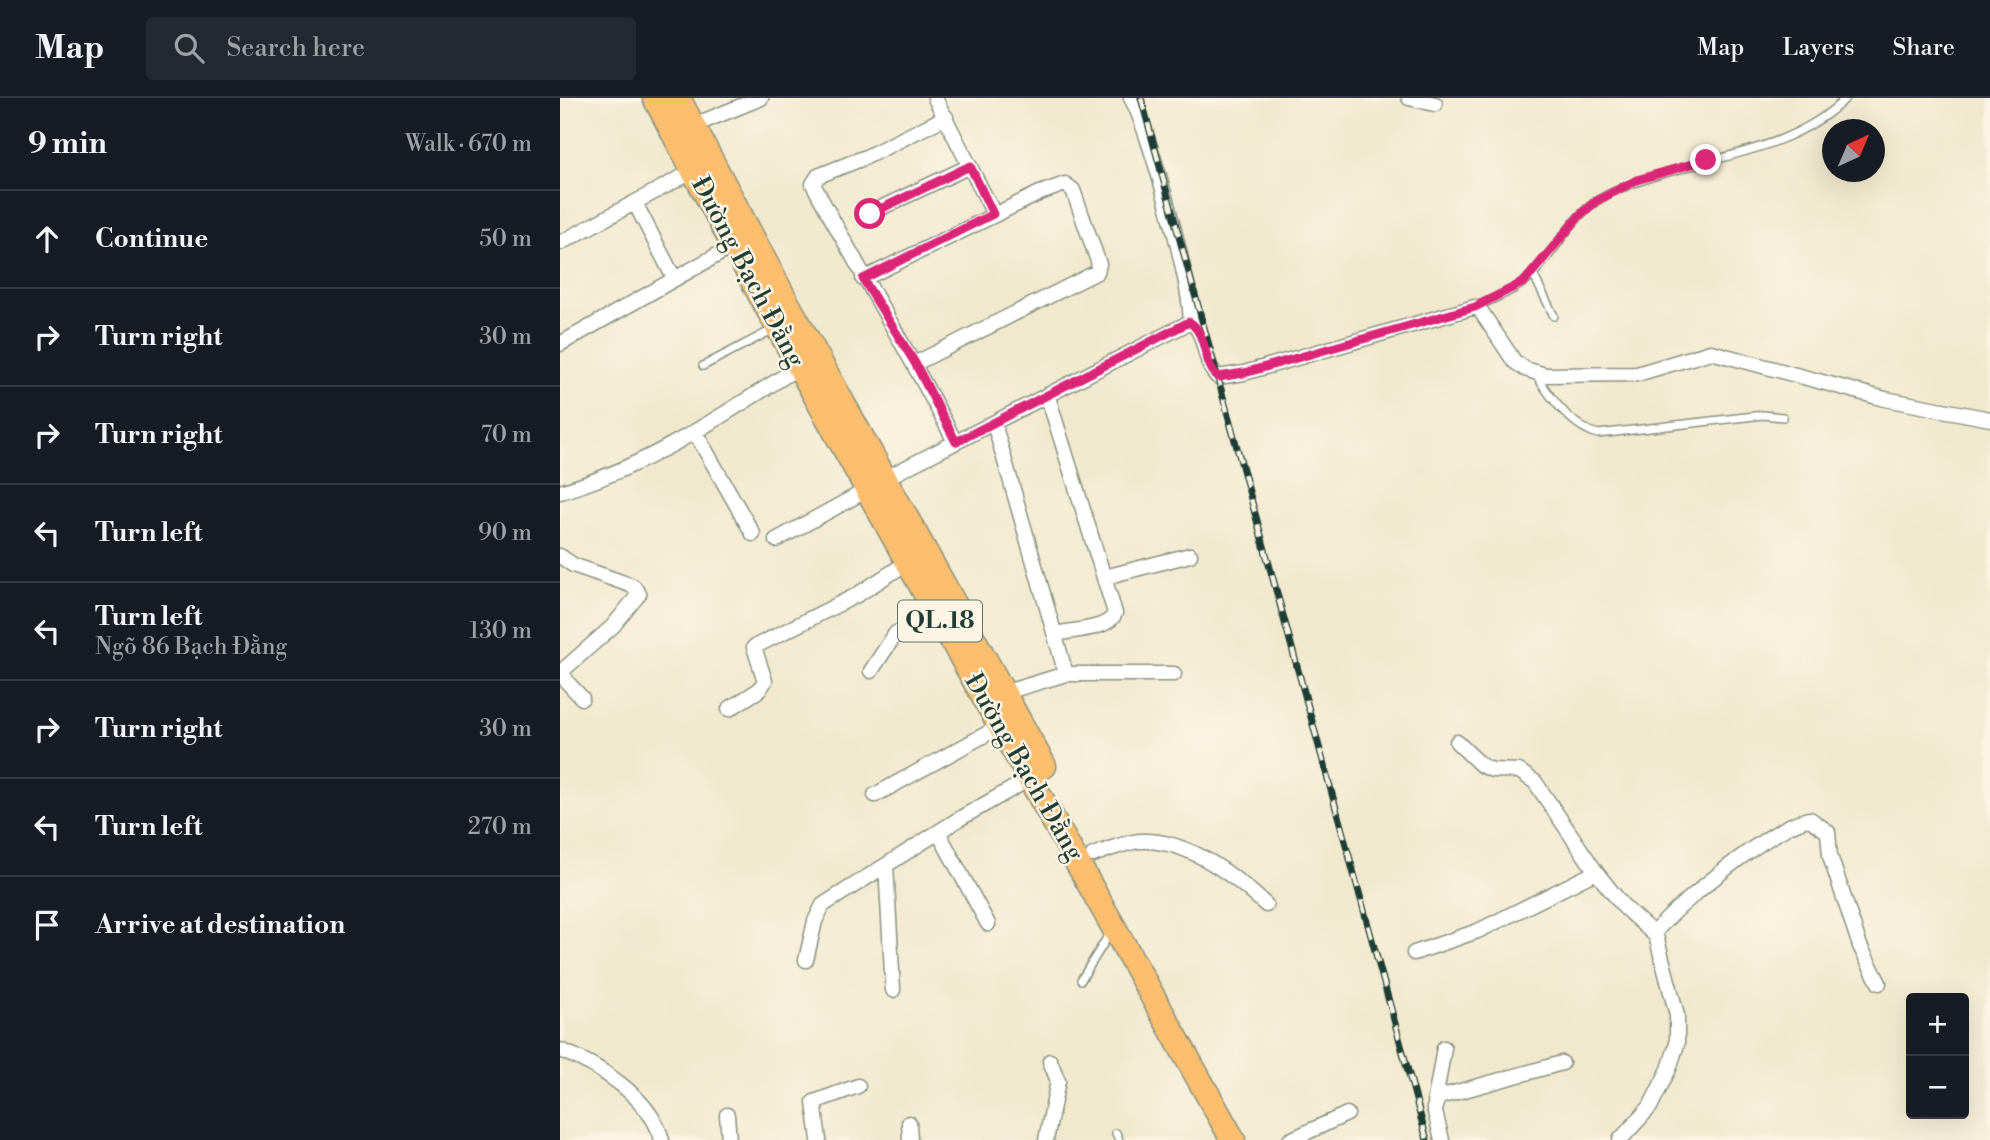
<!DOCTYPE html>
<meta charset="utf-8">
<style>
body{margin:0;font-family:"Libre Bodoni",serif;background:#242831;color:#f1f3f6}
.controls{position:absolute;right:21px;bottom:21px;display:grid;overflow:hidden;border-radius:7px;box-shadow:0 7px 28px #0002}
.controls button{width:63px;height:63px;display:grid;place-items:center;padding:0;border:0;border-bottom:2px solid #363941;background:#171b24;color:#f1f3f6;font:35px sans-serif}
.compass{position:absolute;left:1262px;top:21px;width:63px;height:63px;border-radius:50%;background:#171b24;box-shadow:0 7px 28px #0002;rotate:44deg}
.stop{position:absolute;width:21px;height:21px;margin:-16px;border:5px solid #db2777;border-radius:50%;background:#fff}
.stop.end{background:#db2777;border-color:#fff;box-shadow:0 2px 7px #0008}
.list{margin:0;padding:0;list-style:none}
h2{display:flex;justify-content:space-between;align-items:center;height:91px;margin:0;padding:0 28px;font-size:30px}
h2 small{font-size:23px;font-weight:400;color:#9ea1a6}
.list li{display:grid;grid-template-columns:46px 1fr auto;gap:21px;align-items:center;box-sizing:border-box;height:98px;padding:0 28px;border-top:2px solid #363941}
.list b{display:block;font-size:26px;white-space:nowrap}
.list p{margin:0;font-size:23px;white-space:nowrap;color:#9ea1a6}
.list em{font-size:23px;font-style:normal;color:#9ea1a6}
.icon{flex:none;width:38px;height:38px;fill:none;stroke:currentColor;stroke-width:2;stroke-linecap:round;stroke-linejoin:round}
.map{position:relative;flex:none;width:1430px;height:1042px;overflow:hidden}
header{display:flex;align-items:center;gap:42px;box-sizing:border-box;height:98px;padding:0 35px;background:#171b24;border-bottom:2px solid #363941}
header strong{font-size:33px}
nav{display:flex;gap:38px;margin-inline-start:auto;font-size:24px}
.search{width:490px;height:63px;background:#242831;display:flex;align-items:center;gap:18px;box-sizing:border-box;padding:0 24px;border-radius:7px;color:#9ea1a6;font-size:26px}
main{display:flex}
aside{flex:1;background:#171b24}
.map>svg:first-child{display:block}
</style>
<header>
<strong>Map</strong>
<div class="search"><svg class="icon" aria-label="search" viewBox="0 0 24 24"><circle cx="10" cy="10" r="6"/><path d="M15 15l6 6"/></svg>Search here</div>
<nav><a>Map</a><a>Layers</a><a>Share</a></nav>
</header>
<main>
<aside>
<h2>9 min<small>Walk · 670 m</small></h2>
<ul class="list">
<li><svg class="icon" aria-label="ahead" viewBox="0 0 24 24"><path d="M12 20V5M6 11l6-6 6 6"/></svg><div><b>Continue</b></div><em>50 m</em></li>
<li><svg class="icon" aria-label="right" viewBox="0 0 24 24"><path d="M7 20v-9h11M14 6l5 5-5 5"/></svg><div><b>Turn right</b></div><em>30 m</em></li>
<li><svg class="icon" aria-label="right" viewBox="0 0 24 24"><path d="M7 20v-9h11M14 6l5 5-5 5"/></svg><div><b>Turn right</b></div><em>70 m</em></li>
<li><svg class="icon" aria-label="left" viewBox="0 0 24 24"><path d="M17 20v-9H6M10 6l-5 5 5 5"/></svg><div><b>Turn left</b></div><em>90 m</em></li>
<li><svg class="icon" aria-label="left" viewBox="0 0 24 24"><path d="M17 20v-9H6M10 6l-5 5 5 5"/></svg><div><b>Turn left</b><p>Ngõ 86 Bạch Đằng</p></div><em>130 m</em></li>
<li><svg class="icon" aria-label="right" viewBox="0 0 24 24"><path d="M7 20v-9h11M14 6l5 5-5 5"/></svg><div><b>Turn right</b></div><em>30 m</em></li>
<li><svg class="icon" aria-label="left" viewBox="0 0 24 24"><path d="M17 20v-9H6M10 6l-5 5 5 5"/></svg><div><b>Turn left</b></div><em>270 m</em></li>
<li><svg class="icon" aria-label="arrive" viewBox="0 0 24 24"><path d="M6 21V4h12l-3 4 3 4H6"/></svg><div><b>Arrive at destination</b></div></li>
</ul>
</aside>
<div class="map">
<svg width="1430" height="1042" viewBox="0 0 1430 1042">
<rect width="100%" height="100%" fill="#fcf5e5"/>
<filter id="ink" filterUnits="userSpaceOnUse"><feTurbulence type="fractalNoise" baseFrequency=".0143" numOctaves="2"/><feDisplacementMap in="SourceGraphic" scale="14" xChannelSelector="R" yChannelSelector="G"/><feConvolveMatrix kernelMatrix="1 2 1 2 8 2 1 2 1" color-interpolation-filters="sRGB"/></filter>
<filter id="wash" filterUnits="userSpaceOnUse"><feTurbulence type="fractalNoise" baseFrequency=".00686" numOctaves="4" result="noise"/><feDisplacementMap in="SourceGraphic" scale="28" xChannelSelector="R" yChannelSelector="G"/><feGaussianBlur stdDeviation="1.57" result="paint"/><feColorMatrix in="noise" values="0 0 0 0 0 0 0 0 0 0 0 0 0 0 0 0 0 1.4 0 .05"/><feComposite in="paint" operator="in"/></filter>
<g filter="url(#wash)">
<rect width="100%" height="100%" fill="#f1e9cd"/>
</g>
<g filter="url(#ink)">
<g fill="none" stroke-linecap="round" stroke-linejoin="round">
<defs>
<path id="service" d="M973,176l21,42
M916,209c18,-9 40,-16 55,-31 27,-26 41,-64 76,-81 76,-39 176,-34 239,-97
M143,268l71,-37
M975,275c14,23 36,54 63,61l165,-19 20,2
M521,882l29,-47
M556,1035l3,7"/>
<path id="minor" d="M375,0l59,116
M571,0c16,24 64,197 59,224
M849,0l26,6
M386,19l-80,40 -48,19 -5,8c46,87 98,170 142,258
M132,28l69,-28
M75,105l39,75
M310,115l100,-47
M0,145l133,-72
M303,181l177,-86 25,-9 8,6 26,74 -2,8 -181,91
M630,224c18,11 12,42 28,55l26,-4 231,-66 5,3 34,51 11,8 20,6 92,-1 74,-22 174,47 105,20
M0,246l173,-98
M488,299l67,216c-6,17 -43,17 -60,21
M434,325l72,251
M135,334l58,102
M324,381l306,-157
M0,394c88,-25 162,-77 239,-125
M216,442l91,-50
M0,458l13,9 60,21 6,8 -26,32 -51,45 5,11 15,16
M545,479l85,-22
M311,573l25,-38 41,-17
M443,595l63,-19h108
M169,611l30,-19 6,-9 -11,-34 103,-52 51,-33
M897,644l24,23 11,5 27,1 16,11 61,90
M315,697l126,-69
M378,734l50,92
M533,757c15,-5 32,-13 48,-14 47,-2 93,34 125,64
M326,767l7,125
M1094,835c22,-27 123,-111 156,-114l18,13 2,24 30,90 19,37
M854,855l64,-22 118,-59 28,35 32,29 21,79v29l-8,25 -19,38 -30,33
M246,862l9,-39 8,-16 136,-86 72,-41
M0,952c39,15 91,48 102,90
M875,1002l9,-52
M167,1017l2,25
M349,1025l1,17
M259,1042l-5,-38 44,-16
M486,1042l12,-59 -8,-20
M730,1042l57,-26
M882,1042l-8,-32 5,-11 123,-34"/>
<path id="trunk" d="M95,0c185,352 385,695 578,1042
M118,0l103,194 263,474"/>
</defs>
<use href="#service" stroke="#889380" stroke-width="10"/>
<use href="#minor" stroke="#889380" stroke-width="17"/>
<use href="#trunk" stroke="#889380" stroke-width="27"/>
<use href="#service" stroke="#fff" stroke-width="7"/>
<use href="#minor" stroke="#fff" stroke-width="14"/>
<use href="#trunk" stroke="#fbbd6e" stroke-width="24"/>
<defs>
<path id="rail" d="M581,0l286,1042"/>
</defs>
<use href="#rail" stroke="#1f3d34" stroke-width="7"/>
<use href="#rail" stroke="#fcf5e5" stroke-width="4.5" stroke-dasharray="13" stroke-linecap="butt"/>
</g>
</g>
<g fill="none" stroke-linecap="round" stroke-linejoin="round" filter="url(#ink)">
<path stroke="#db2777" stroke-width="9" d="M310,116l100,-48 23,48 -130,65 52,84 41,79 233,-120c19,11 13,41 29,55l26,-4 231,-66 49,-25 57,-68 15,-13 41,-21 69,-20"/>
</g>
<g text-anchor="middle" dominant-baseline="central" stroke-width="5" stroke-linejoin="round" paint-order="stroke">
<rect fill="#fcf5e5" stroke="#617469" stroke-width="2" x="338" y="502.5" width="84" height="41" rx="5"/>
<g font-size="24" font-weight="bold" fill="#1f3d34">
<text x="380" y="523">QL.18</text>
</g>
<g font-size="26" fill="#1f3d34" stroke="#fcf5e5">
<text transform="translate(188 174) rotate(62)">Đường Bạch Đằng</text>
<text transform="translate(464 669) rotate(60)">Đường Bạch Đằng</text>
</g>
</g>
</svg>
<div class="controls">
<button>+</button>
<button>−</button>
</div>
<svg class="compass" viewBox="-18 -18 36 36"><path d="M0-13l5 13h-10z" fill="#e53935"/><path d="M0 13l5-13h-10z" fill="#9ea1a6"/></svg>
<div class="stop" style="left:310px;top:116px"></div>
<div class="stop end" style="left:1146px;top:62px"></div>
</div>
</main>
